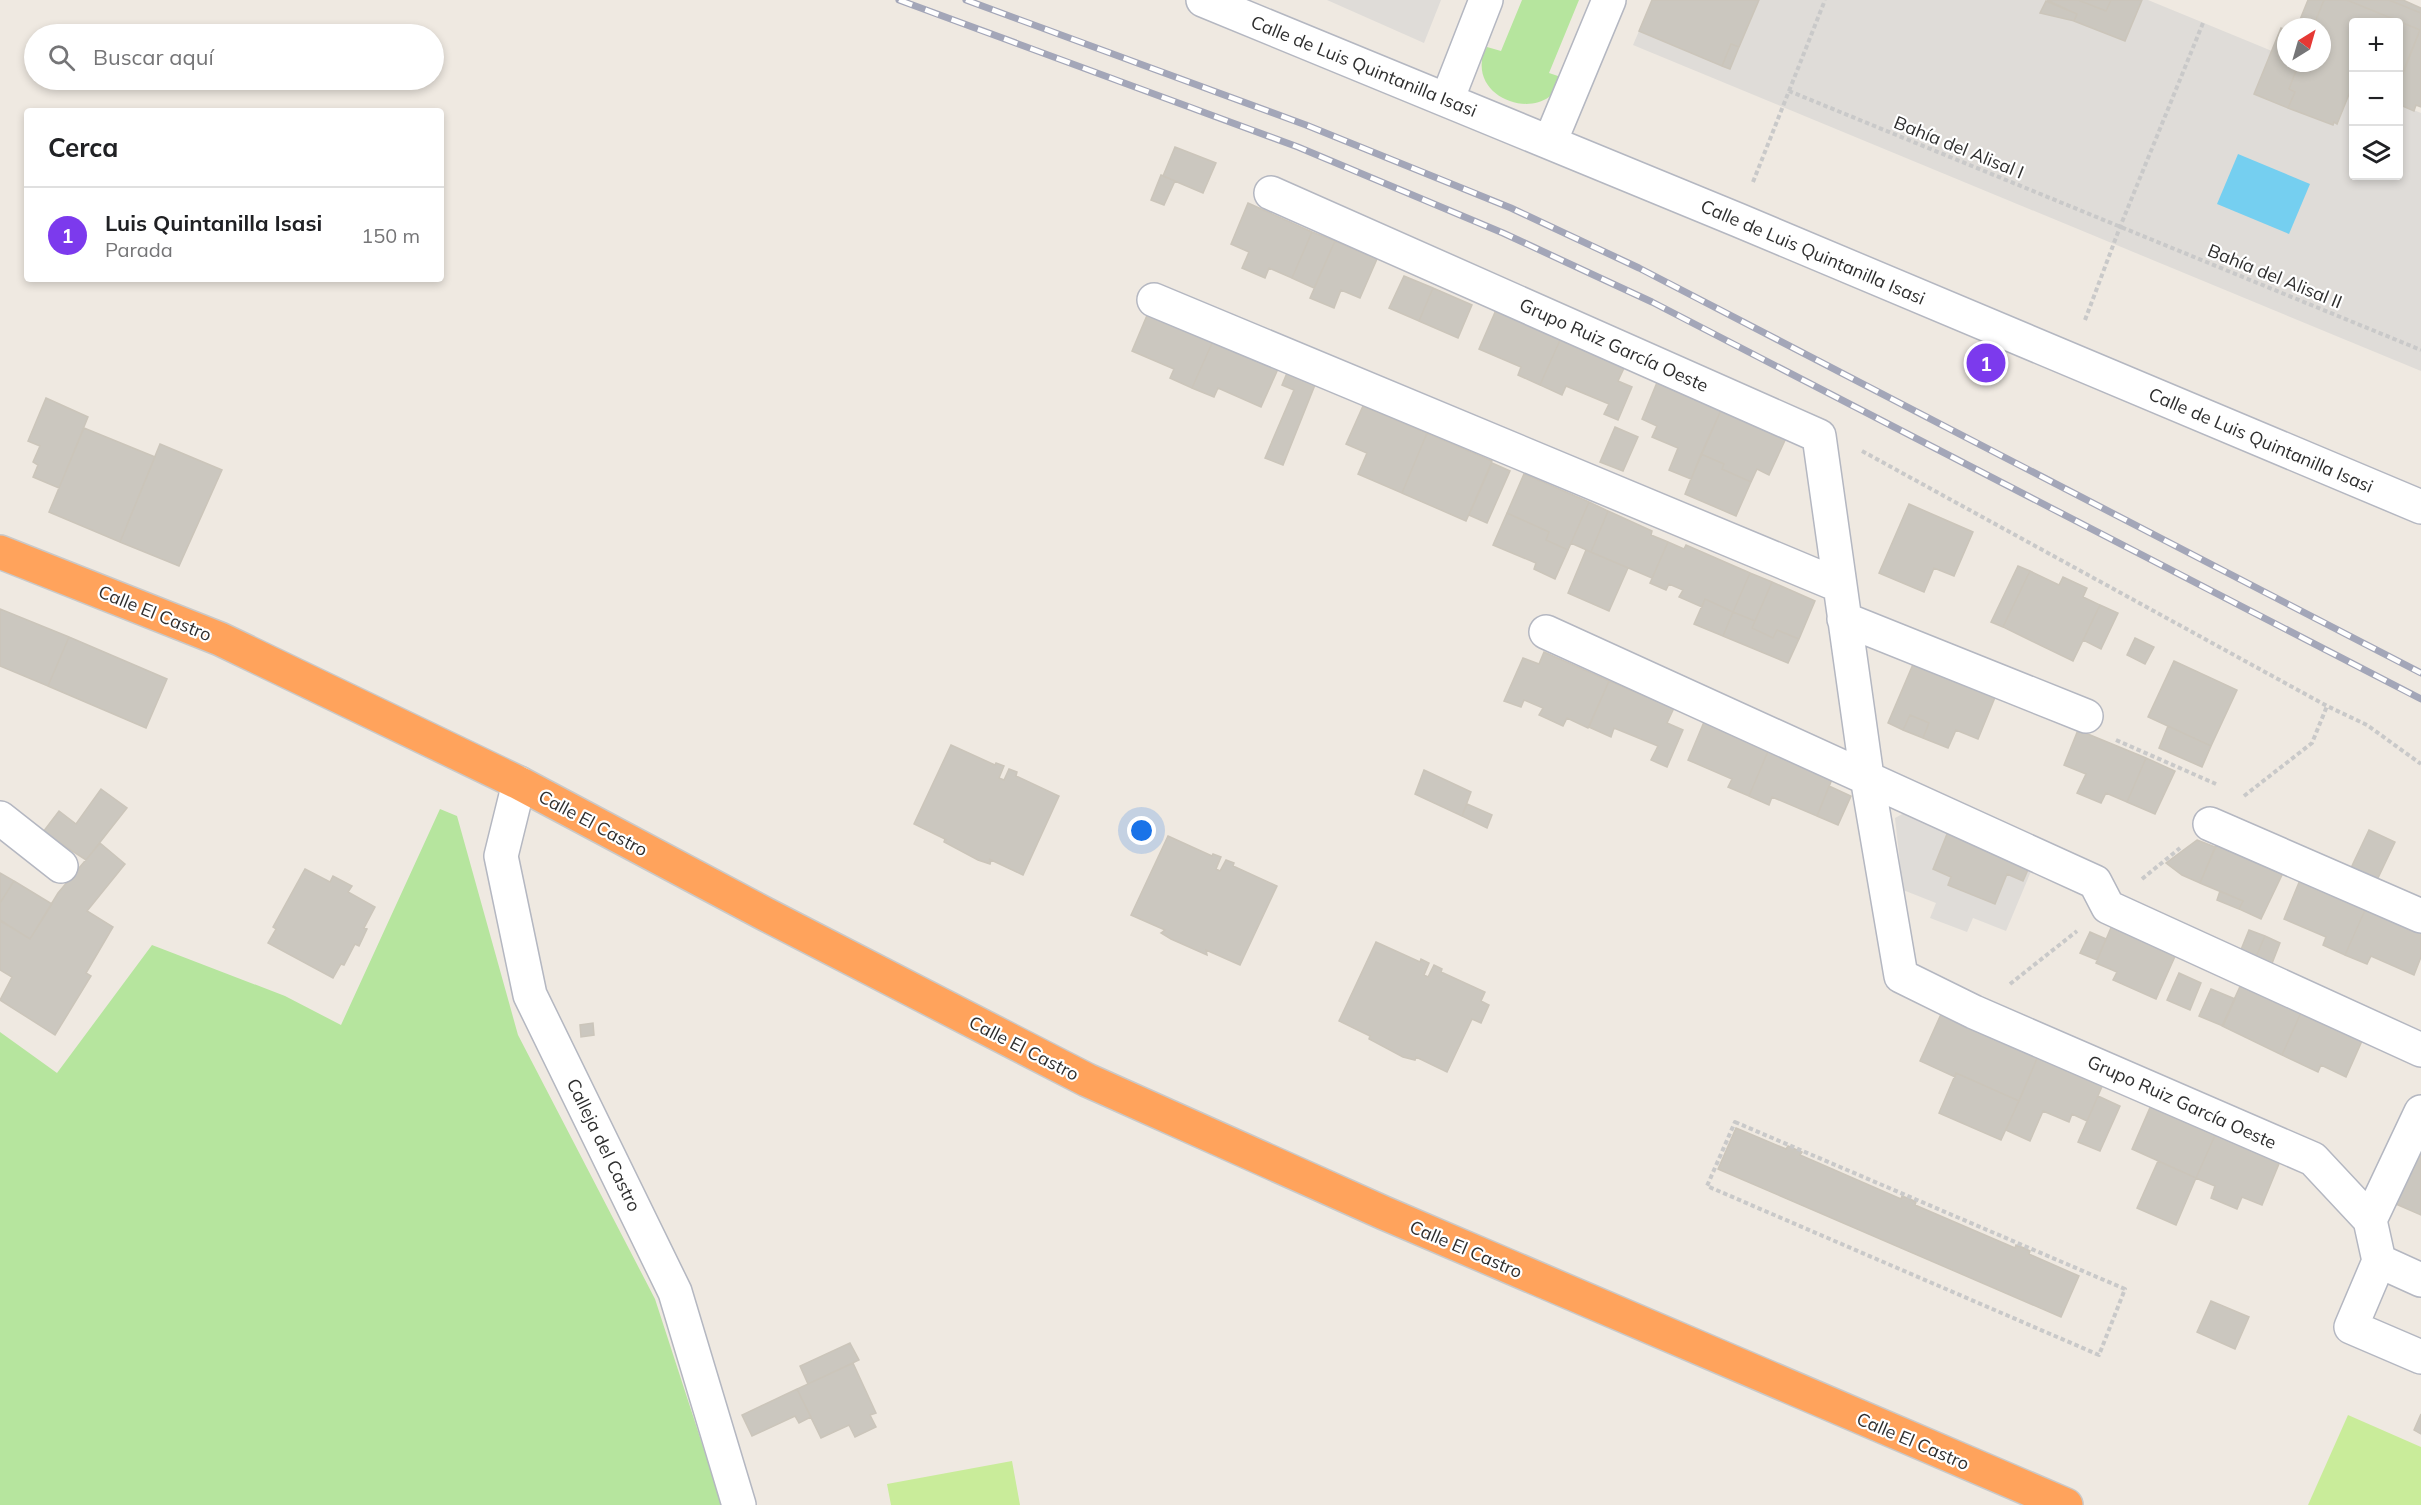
<!DOCTYPE html>
<html lang="es">
<meta charset="utf-8">
<style>
body{margin:0;font-family:Mulish,sans-serif;background:#f2f2f2;color:#202124}
.controls{position:absolute;right:18px;top:18px;display:grid;overflow:hidden;border-radius:6px;box-shadow:0 3px 9px #0003}
.controls button{width:54px;height:54px;display:grid;place-items:center;padding:0;border:0;border-bottom:2px solid #e0e0e0;background:#fff;color:#202124;font:30px sans-serif}
.compass{position:absolute;left:2277px;top:18px;width:54px;height:54px;border-radius:50%;background:#fff;box-shadow:0 3px 9px #0003;rotate:37deg}
.you{position:absolute;left:1142px;top:831px;width:21px;height:21px;margin:-15px;border:4px solid #fff;border-radius:50%;background:#1a73e8;box-shadow:0 0 0 9px #1a73e833}
.badge{display:grid;place-items:center;width:39px;height:39px;border-radius:50%;background:#7c3aed;color:#fff;font-size:20px;font-weight:700}
.pin{position:absolute;translate:-50% -50%;border:3px solid #fff;box-shadow:0 2px 6px #0006}
.list{margin:0;padding:0;list-style:none}
h2{display:flex;justify-content:space-between;align-items:center;height:78px;margin:0;padding:0 24px;font-size:26px}
h2 small{font-size:20px;font-weight:400;color:#757577}
.list li{display:grid;grid-template-columns:39px 1fr auto;gap:18px;align-items:center;box-sizing:border-box;height:96px;padding:0 24px;border-top:2px solid #e0e0e0}
.list b{display:block;font-size:22px;white-space:nowrap}
.list p{margin:0;font-size:20px;white-space:nowrap;color:#757577}
.list em{font-size:20px;font-style:normal;color:#757577}
.icon{flex:none;width:33px;height:33px;fill:none;stroke:currentColor;stroke-width:2;stroke-linecap:round;stroke-linejoin:round}
.map{position:relative;flex:none;width:2421px;height:1505px;overflow:hidden}
.search{position:absolute;background:#fff;box-shadow:0 3px 9px #0003;left:24px;top:24px;width:420px;height:66px;display:flex;align-items:center;gap:15px;box-sizing:border-box;padding:0 21px;border-radius:33px;color:#757577;font-size:22px}
.panel{position:absolute;background:#fff;box-shadow:0 3px 9px #0003;left:24px;top:108px;width:420px;height:174px;border-radius:6px}
.map>svg:first-child{display:block}
</style>
<div class="map">
<svg width="2421" height="1505" viewBox="0 0 2421 1505">
<rect width="100%" height="100%" fill="#efe9e1"/>
<path fill="#b6e59e" d="M1522,0h57l-30,73 15,5c-5,6 -8,14 -15,19 -25,18 -72,-1 -67,-37 0,-4 3,-9 5,-13l14,4z
M440,809l17,7 61,219 137,264 67,206h-722v-473l57,41 95,-128 133,51 56,29z"/>
<path fill="#c9ec9a" d="M2348,1415l73,32v58h-113z
M1012,1461l8,44h-129l-4,-21z"/>
<path fill="#dfdcd8" d="M1327,0h114l-17,43z
M1759,0h288l-6,13 33,8 51,20 17,-41h6l124,51 -18,43 78,31 2,-3 4,1 15,-37 1,90h44l1,-72 22,9v258l-788,-326 6,-14z
M1906,812l43,17 2,48 -3,8 47,18 12,-29 24,-11 3,1 -28,67 -33,-13 -6,14 -37,-14 6,-15 -33,-13 -8,-72z"/>
<path fill="#75cff0" d="M2238,154l72,30 -21,50 -72,-30z"/>
<path fill="#cbc7bf" stroke="#cbc5ba" stroke-width="1.5" d="M1652,0h107l-20,47 -8,-3 -9,22 -83,-35z
M2047,0h31l28,11 5,-11h31l-17,41 -51,-20 3,-7z
M2078,0h33l-5,11z
M2308,0h16l-11,27h-16z
M2324,0h23l73,30 -21,54 -1,-62h-44v60l-17,42 -3,-2 -1,3 -45,-17 7,-16 -6,-3 10,-26h23v-36h-9z
M2347,0h42l32,13v94l-5,-2 -2,6 -16,-7v-20l22,-54z
M2389,0h14l18,8v5z
M2046,1l31,13 -3,7 -34,-8z
M2281,28l5,2v33h13l-10,26 6,3 -7,16 -34,-14z
M1731,44l8,3 -9,22 -8,-3z
M1175,147l41,16 -13,30 -40,-17z
M1161,175l14,6 -11,24 -13,-5z
M1248,203l64,29 -20,46 -23,-10 -4,10 -23,-10 7,-16 -18,-8z
M1312,232l23,9 -21,47 -22,-10z
M1335,241l42,18 -17,39 -19,-8 -7,18 -24,-10z
M1404,276l29,12 -14,33 -30,-13z
M1433,288l39,17 -14,33 -39,-17z
M1496,310l65,28 -21,47 -22,-10 3,-8 -42,-18z
M1148,313l65,28 -21,47 -22,-10 4,-9 -42,-18z
M1561,338l64,28 -7,15 14,6 -14,33 -14,-6 5,-10 -43,-18 -4,9 -22,-10z
M1213,341l65,28 -17,38 -43,-19 -4,9 -22,-9z
M1287,373l28,12 -32,80 -18,-7 29,-68 -12,-5z
M1658,380l64,28 -31,71 -22,-9 9,-22 -26,-11 5,-11 -15,-7z
M46,398l42,19 -29,71 -26,-11 5,-12 -5,-3 7,-16 -12,-5z
M1363,406l64,27 -25,60 -44,-19 9,-21 -21,-9z
M1722,408l65,28 -18,39 -12,-6 -6,13 -29,-13 2,-5 -23,-10z
M1615,427l23,10 -15,34 -23,-9z
M84,428l71,29 -35,85 -71,-30z
M1427,433l65,28 -26,60 -64,-28z
M160,444l62,26 -43,96 -59,-24z
M1701,454l23,10 -2,5 29,13 -15,34 -51,-22z
M1492,463l18,8 -23,52 -18,-8z
M1524,474l65,28 -21,48 -22,-10 3,-8 -42,-19z
M1589,502l19,9 -17,41 -20,-9z
M1909,504l64,28 -19,44 -20,-8 -10,24 -45,-19z
M1608,511l44,20 -1,4 17,7 -16,36 -61,-26z
M1507,513l42,19 -3,8 22,10 -13,29 -21,-10 2,-6 -43,-18z
M1668,542l16,7 2,-4 64,28 -17,39 -28,-13 -3,8 -23,-10 4,-7 -14,-6 -3,6 -16,-7z
M1586,550l42,18 -19,43 -41,-18z
M2018,566l12,5 -27,56 -12,-5z
M2030,571l29,14 4,-8 24,11 -4,9 17,8 -27,56 -70,-34z
M1750,573l22,9 -17,39 -22,-9z
M1772,582l43,19 -16,38 -22,-9 -4,8 -21,-10z
M1705,599l28,13 -10,24 -29,-12z
M2100,605l18,8 -17,36 -18,-9z
M0,609l69,28 -21,49 -48,-20z
M1733,612l22,9 -3,7 21,10 4,-8 22,9 -11,24 -65,-27z
M69,637l98,42 -21,49 -98,-42z
M2135,638l19,9 -9,17 -18,-9z
M1544,652l65,29 -21,47 -21,-10 -4,8 -24,-11 4,-7 -19,-8 -3,7 -17,-6 19,-43 16,6z
M2174,661l63,29 -26,56 -63,-29z
M1914,662l82,33 -18,44 -22,-9 -8,18 -25,-10 6,-15 -19,-8 -7,15 -15,-7z
M1609,681l65,27 -7,15 16,7 -16,37 -16,-7 7,-14 -44,-18 -3,9 -22,-10z
M1910,715l19,8 -6,15 -20,-8z
M1704,722l65,27 -20,47 -21,-9 4,-8 -44,-19z
M2168,726l43,20 -9,21 -43,-19z
M2078,730l68,28 -19,44 -21,-9 -5,10 -24,-10 9,-19 -22,-9z
M951,745l44,20 1,-2 8,3 -5,12 5,2 5,-11 8,3 -1,4 43,20 -36,79 -34,-16 2,1 -1,4 -12,-4 -34,-18 1,-3 2,1 -33,-16z
M1769,749l64,28 -16,39 -45,-19 -3,8 -20,-9z
M2146,758l29,13 -20,43 -28,-12z
M1424,770l47,22 -9,24 -47,-22z
M1829,786l22,10 -13,29 -21,-9z
M101,789l26,19 -41,52 -43,-28 16,-21 17,13z
M1467,804l25,11 -5,13 -25,-12z
M1949,829l82,34 -8,18 -16,-7 -12,30 -47,-19 3,-8 -18,-8z
M2369,830l26,12 -18,38 -26,-12z
M1168,836l44,20 1,-2 8,3 -5,12 4,2 6,-11 8,3 -1,3 44,20 -37,79 -34,-15 1,5 -36,-16 -10,-6 4,-3 -34,-15z
M2197,840l18,7 -15,36 -18,-8 -16,-12z
M100,843l25,21 -38,47 26,16 -27,46 5,3 -36,59 -55,-35 12,-23 -12,-7v-49l30,18 28,-46z
M2217,844l66,29 -22,46 -22,-10 4,-8 -43,-18z
M305,869l25,13 3,-6 19,10 -4,6 27,15 -11,21 3,1 -8,17 -4,-2 -11,21 -3,-1 -8,14 -65,-35 8,-14 -3,-2z
M0,873l14,8 -14,22z
M2300,880l66,28 -21,47 -22,-10 3,-8 -42,-18z
M14,881l38,23 -22,35 -30,-19v-17z
M2220,891l23,10 -4,8 -22,-9z
M2366,908l55,23v26l-7,18 -43,-19 -4,8 -22,-9z
M2113,923l64,29 -21,47 -43,-19 4,-8 -21,-9z
M2249,930l16,6 -10,23 -15,-7z
M2090,932l16,7 -9,21 -17,-7z
M2265,936l15,7 -9,23 -16,-7z
M1376,942l44,20 1,-3 8,4 -5,12 4,2 6,-12 8,4 -1,3 44,20 -4,9 8,4 -8,18 -9,-4 -25,53 -31,-15 -1,3 -12,-3 -34,-18 1,-3 -31,-15z
M2179,973l22,10 -11,27 -23,-10z
M2243,980l61,26 -22,49 -60,-29z
M2211,989l24,10 -12,27 -24,-10z
M2304,1006l61,28 -19,43 -25,-12 -3,7 -36,-17z
M1942,1012l97,42 -20,47 -63,-28 -1,4 -35,-16z
M593,1023l1,12 -13,2 -1,-12z
M2039,1054l65,28 -17,39 -15,-7 -3,8 -26,-11 -13,30 -24,-11z
M1956,1073l63,28 -18,39 -62,-27z
M2098,1096l22,10 -20,45 -22,-9z
M2152,1103l65,28 -21,47 -64,-29z
M1736,1128l50,21 2,-3 14,6 -2,3 101,44 1,-3 8,3 6,3 -1,3 100,43 1,-3 8,3 6,3 -1,3 50,22 -18,41 -343,-148z
M2217,1131l64,28 -19,46 -20,-8 -5,12 -26,-11 4,-12 -19,-8z
M2421,1146v69l-25,-11z
M2421,1146v69l-25,-11z
M2158,1161l38,17 -20,47 -39,-17z
M2211,1301l38,16 -14,32 -38,-17z
M850,1343l9,17 -51,24 -8,-18z
M853,1363l23,50 -6,2 6,12 -21,10 -6,-12 -28,13 -24,-49z
M797,1389l14,28 -12,6 -4,-7 -43,20 -10,-21z
M2421,1414v20l-7,-4z"/>
<g fill="none" stroke-linecap="round" stroke-linejoin="round">
<defs>
<path id="street" d="M1203,0l535,220 683,287
M1447,100l39,-100
M1550,142l59,-142
M1271,193l548,243 48,341 34,199 73,36 339,147 57,61 9,41 42,19
M1154,300l684,285
M1844,619l242,97
M1546,632l549,250 13,25 313,143
M519,783l-18,73 29,139 145,297 64,213
M0,818l61,48
M2210,824l211,92
M2370,1220l51,-108
M2379,1261l-28,66 70,30"/>
<path id="highway" d="M0,552l220,87 299,144 246,131 322,166 297,133 682,292"/>
</defs>
<use href="#street" stroke="#b4b7c1" stroke-width="36"/>
<use href="#highway" stroke="#c9c9c9" stroke-width="36"/>
<path stroke="#c9c9c9" stroke-width="4" stroke-dasharray="4.5 3" stroke-linecap="butt" d="M1789,91l36,-91
M1753,182l36,-91 632,259
M2085,320l35,-93 83,-204
M1862,451l465,255 40,19 54,39
M2116,740l100,44
M2244,796l68,-53 15,-37
M2142,879l38,-31
M2010,984l67,-53
M1735,1122l390,167 -26,66 -392,-169z"/>
<use href="#street" stroke="#fff" stroke-width="33"/>
<use href="#highway" stroke="#ffa35c" stroke-width="33"/>
<defs>
<path id="rail" d="M899,0l399,147 205,86 149,69 769,397
M966,0l340,125 205,83 128,60 782,405"/>
</defs>
<use href="#rail" stroke="#a3a6b8" stroke-width="7"/>
<use href="#rail" stroke="#fff" stroke-width="4.5" stroke-dasharray="14" stroke-linecap="butt"/>
</g>
<g text-anchor="middle" dominant-baseline="central" stroke-width="4.5" stroke-linejoin="round" paint-order="stroke">
<g font-size="18" fill="#2e2e2e" stroke="#fff">
<text transform="translate(1364 66) rotate(22)">Calle de Luis Quintanilla Isasi</text>
<text transform="translate(1959 147) rotate(22)">Bahía del Alisal I</text>
<text transform="translate(1813 252) rotate(23)">Calle de Luis Quintanilla Isasi</text>
<text transform="translate(2275 276) rotate(22)">Bahía del Alisal II</text>
<text transform="translate(1614 345) rotate(24)">Grupo Ruiz García Oeste</text>
<text transform="translate(2261 440) rotate(23)">Calle de Luis Quintanilla Isasi</text>
<text transform="translate(155 613) rotate(22)">Calle El Castro</text>
<text transform="translate(593 823) rotate(28)">Calle El Castro</text>
<text transform="translate(1024 1048) rotate(27)">Calle El Castro</text>
<text transform="translate(2182 1102) rotate(24)">Grupo Ruiz García Oeste</text>
<text transform="translate(604 1145) rotate(64)">Calleja del Castro</text>
<text transform="translate(1466 1249) rotate(23)">Calle El Castro</text>
<text transform="translate(1913 1441) rotate(23)">Calle El Castro</text>
</g>
</g>
</svg>
<div class="controls">
<button>+</button>
<button>−</button>
<button><svg class="icon" aria-label="layers" viewBox="0 0 24 24"><path d="M12 4l9 5-9 5-9-5zM3 14l9 5 9-5"/></svg></button>
</div>
<svg class="compass" viewBox="-18 -18 36 36"><path d="M0-13l5 13h-10z" fill="#e53935"/><path d="M0 13l5-13h-10z" fill="#757577"/></svg>
<div class="you"></div>
<div class="pin badge" style="left:1986px;top:363px">1</div>
<div class="search"><svg class="icon" aria-label="search" viewBox="0 0 24 24"><circle cx="10" cy="10" r="6"/><path d="M15 15l6 6"/></svg>Buscar aquí</div>
<section class="panel">
<h2>Cerca<small></small></h2>
<ul class="list">
<li><span class="badge">1</span><div><b>Luis Quintanilla Isasi</b><p>Parada</p></div><em>150 m</em></li>
</ul>
</section>
</div>
